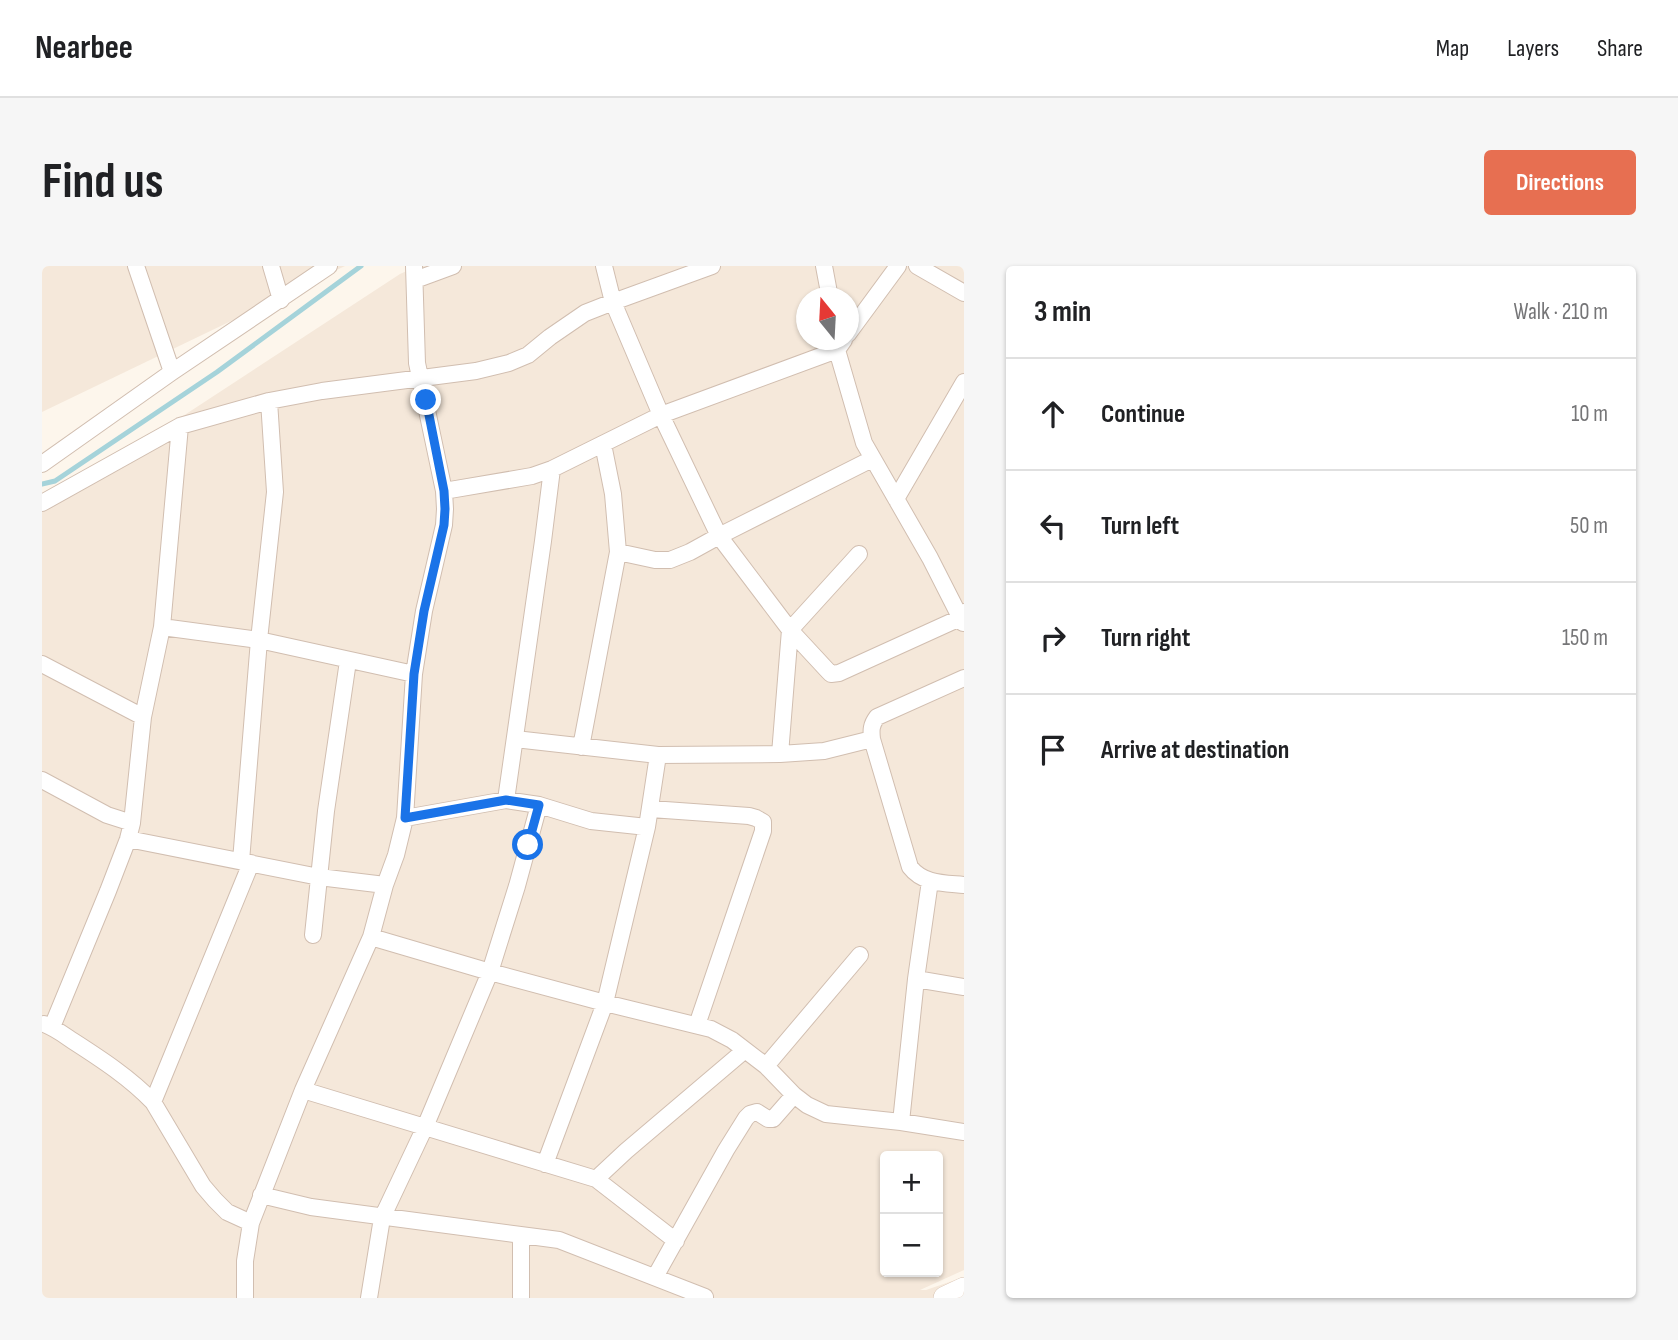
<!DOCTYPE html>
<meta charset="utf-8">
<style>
body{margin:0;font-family:"Sofia Sans Condensed",sans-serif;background:#f6f6f6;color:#202124}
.controls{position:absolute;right:21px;bottom:21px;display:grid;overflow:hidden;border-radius:7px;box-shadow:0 2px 5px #0004}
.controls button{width:63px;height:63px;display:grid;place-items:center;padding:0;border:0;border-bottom:2px solid #e0e0e0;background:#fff;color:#202124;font:35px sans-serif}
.compass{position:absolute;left:754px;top:21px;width:63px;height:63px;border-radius:50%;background:#fff;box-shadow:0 2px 5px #0004;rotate:342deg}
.stop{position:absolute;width:21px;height:21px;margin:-16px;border:5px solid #1a73e8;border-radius:50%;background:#fff}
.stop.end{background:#1a73e8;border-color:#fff;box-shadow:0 2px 7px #0008}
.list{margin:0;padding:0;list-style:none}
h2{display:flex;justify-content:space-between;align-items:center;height:91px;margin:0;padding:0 28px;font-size:30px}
h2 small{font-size:23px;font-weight:400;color:#757577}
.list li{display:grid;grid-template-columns:46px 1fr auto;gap:21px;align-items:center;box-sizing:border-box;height:112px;padding:0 28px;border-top:2px solid #e0e0e0}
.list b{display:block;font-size:26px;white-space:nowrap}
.list em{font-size:23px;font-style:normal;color:#757577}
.icon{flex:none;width:38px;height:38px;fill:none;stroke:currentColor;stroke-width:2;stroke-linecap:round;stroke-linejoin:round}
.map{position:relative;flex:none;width:922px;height:1032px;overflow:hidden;border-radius:7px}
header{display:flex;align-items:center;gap:42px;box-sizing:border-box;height:98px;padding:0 35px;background:#fff;border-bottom:2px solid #e0e0e0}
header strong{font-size:33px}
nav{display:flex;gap:38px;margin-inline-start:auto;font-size:24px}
.intro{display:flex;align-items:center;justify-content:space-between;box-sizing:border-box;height:168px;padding:0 42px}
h1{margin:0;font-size:49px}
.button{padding:18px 32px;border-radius:7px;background:#e76f51;color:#fff;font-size:24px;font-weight:700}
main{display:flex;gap:42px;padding:0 42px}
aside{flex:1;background:#fff;border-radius:7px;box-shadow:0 2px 5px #0004}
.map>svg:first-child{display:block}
</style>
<header>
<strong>Nearbee</strong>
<nav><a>Map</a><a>Layers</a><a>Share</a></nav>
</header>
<div class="intro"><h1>Find us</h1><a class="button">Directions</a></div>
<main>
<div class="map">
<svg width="922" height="1032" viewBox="0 0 922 1032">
<rect width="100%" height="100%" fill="#fdf6ec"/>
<path fill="#f5e8da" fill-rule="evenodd" d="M0,0h303l-303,146z
M376,0h546v1004l-44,20h6l38,-13v21h-922v-801l86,-45 272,-178zM764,32h42v42h-42zM843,890h53v116h-53z"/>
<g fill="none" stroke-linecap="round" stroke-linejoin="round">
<path stroke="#a5d3da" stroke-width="5" d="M0,218l13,-3 162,-109 144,-106"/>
<defs>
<path id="street" d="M94,0l36,106
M229,0l10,34
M562,0l9,36 48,113 58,121 71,94 38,41 3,3 8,-1 121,-55 4,-6
M782,0l6,32
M875,0l47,27
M373,14l38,-14
M806,68l50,-68
M794,76l1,8 27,93 66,115 33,65
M0,198l130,-92 157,-106
M402,225l88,-15 20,-7 109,-54 176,-65 7,-10
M854,233l68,-117
M0,237l138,-77 89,-25 53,-10 154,-20 33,-8 19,-8 22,-18 35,-24 28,-11 99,-36
M576,286l37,8h15l20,-8 29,-16 153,-77
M120,361l97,13 155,34
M0,398l101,53
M922,412l-87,39c-6,8 -6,13 -5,22l38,128c13,17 34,16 54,18
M473,473l143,16 122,-1 44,-3 48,-12
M539,481l37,-195 -5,-58 -10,-50
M738,488l10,-124 69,-76
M0,514l65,35 25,8
M464,534l37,-259 9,-72
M609,543l98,7 7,2 7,4v9l-66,194
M363,552l101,-18 33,5 52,16 56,6
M86,573l191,38 66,8
M199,595l18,-221 16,-148 -6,-91
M271,669l13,-124 22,-150
M329,671l119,35 115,31 106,26 21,11 34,26 28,29 13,10 19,9 75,8 63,10
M874,713l48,8
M2,758c11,4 20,11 29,17 28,18 57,37 80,61l50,84 12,14 12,12 24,11
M10,761l56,-136 20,-52 4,-16 11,-106 19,-90 18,-201
M724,800l94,-111
M261,824l293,89 80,62
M111,836l98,-239
M859,856l15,-143 14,-98
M503,898l60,-161 42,-176 11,-72
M554,913l30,-28 119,-101
M219,929l50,12 248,33 146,57
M479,970v62
M613,1011l71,-127 20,-32 4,-4 7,-2 11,7h5l21,-24
M203,1032v-37l6,-38 52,-133 68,-153 14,-52 11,-30 9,-37 9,-144 10,-63 20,-86 1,-16 -1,-18 -27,-128 -3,-97
M327,1032l13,-80 43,-91 65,-155 27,-86 22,-81"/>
<path id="secondary" d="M903,1032l19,-9"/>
</defs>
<use href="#street" stroke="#d1beb0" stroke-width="18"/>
<use href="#secondary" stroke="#d6c0b0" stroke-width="24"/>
<use href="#street" stroke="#fff" stroke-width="16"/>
<use href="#secondary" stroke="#fff" stroke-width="23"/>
</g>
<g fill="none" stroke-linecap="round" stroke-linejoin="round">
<path stroke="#1a73e8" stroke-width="9" d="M384,134l18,91 1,18 -1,16 -20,86 -10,63 -9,144 101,-18 33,5 -11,40"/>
</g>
</svg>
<div class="controls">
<button>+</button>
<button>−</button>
</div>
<svg class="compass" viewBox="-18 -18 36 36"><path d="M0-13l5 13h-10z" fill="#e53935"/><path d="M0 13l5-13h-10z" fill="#757577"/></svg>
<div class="stop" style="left:486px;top:579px"></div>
<div class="stop end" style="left:384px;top:134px"></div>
</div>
<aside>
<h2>3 min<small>Walk · 210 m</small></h2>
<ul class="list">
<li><svg class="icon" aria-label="ahead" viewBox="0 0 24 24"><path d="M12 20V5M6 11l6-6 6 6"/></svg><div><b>Continue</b></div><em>10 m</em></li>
<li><svg class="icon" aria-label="left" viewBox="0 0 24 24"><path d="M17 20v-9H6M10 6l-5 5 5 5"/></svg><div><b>Turn left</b></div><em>50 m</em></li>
<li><svg class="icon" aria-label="right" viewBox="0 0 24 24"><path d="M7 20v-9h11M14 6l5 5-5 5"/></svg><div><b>Turn right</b></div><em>150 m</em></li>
<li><svg class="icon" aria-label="arrive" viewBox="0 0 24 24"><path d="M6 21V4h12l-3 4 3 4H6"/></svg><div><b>Arrive at destination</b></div></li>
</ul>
</aside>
</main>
